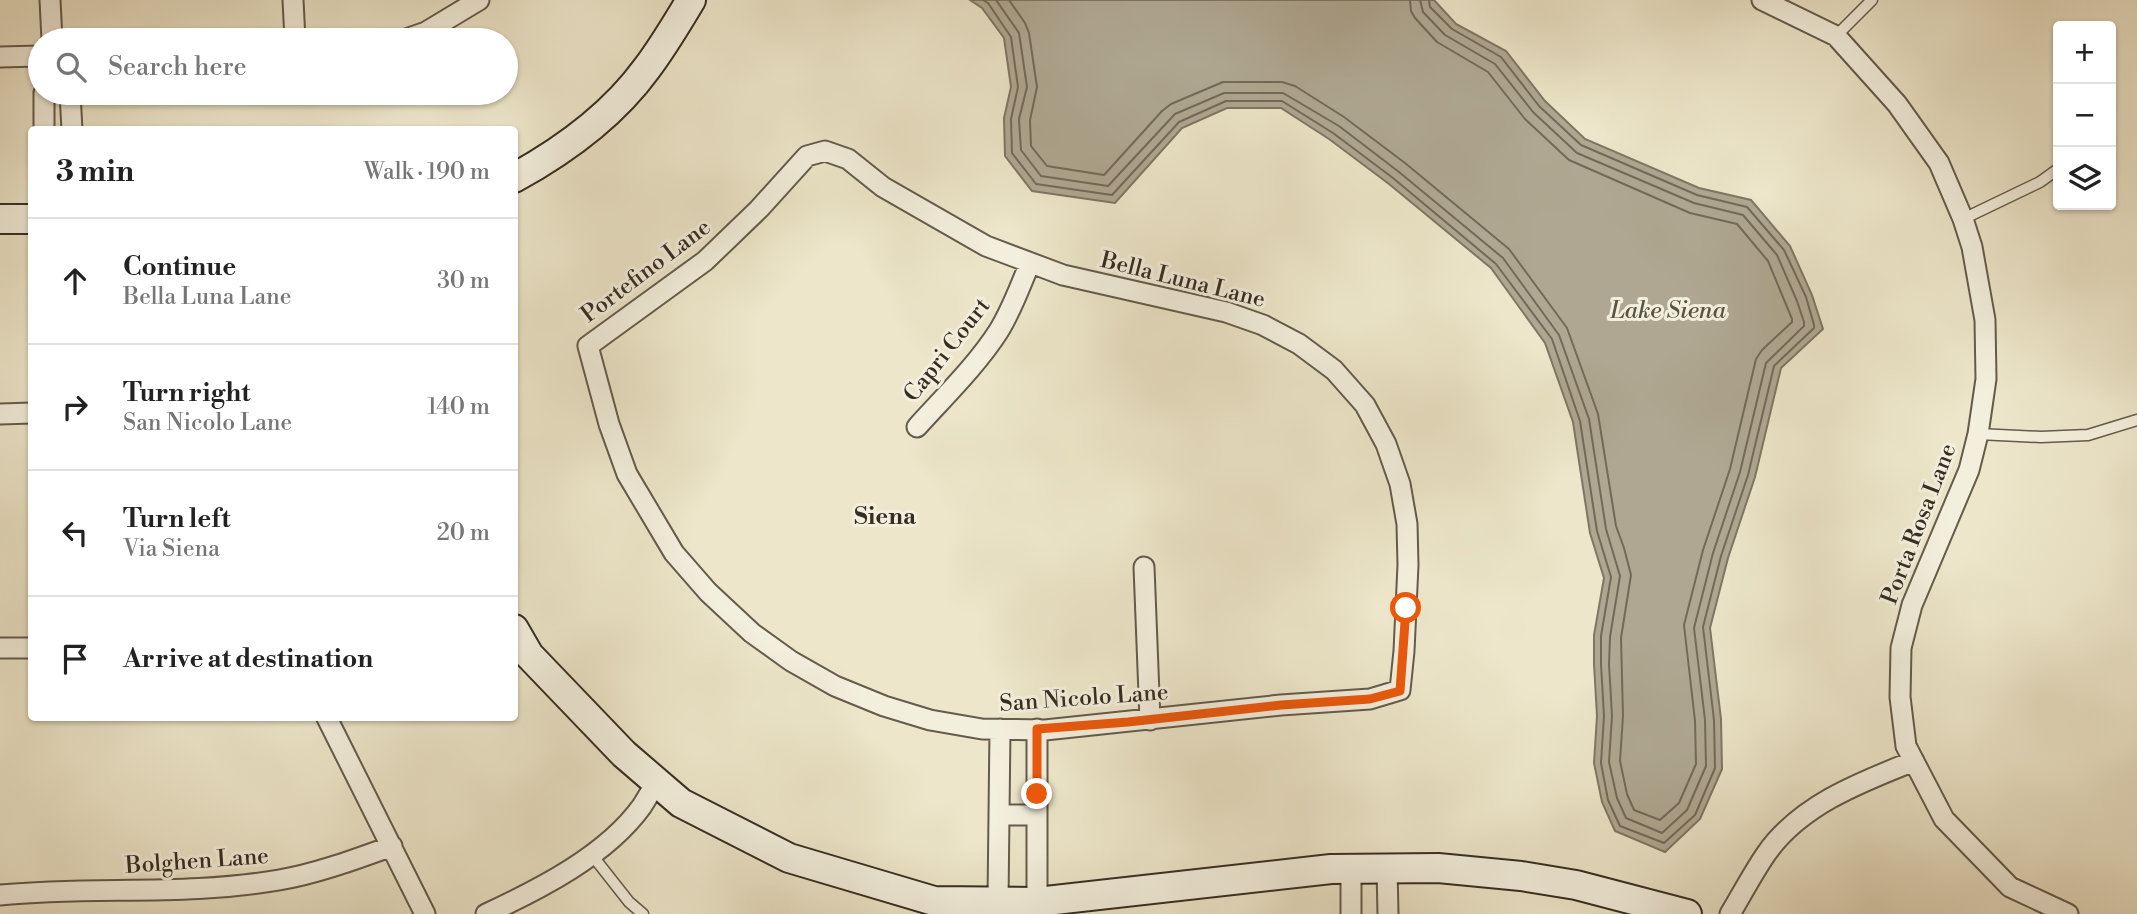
<!DOCTYPE html>
<meta charset="utf-8">
<style>
body{margin:0;font-family:"Libre Bodoni",serif;background:#f2f2f2;color:#222}
.controls{position:absolute;right:21px;top:21px;display:grid;overflow:hidden;border-radius:7px;box-shadow:0 2px 5px #0004}
.controls button{width:63px;height:63px;display:grid;place-items:center;padding:0;border:0;border-bottom:2px solid #e0e0e0;background:#fff;color:#222;font:35px sans-serif}
.stop{position:absolute;width:21px;height:21px;margin:-16px;border:5px solid #ea580c;border-radius:50%;background:#fff}
.stop.end{background:#ea580c;border-color:#fff;box-shadow:0 2px 7px #0008}
.list{margin:0;padding:0;list-style:none}
h2{display:flex;justify-content:space-between;align-items:center;height:91px;margin:0;padding:0 28px;font-size:30px}
h2 small{font-size:23px;font-weight:400;color:#767676}
.list li{display:grid;grid-template-columns:46px 1fr auto;gap:21px;align-items:center;box-sizing:border-box;height:126px;padding:0 28px;border-top:2px solid #e0e0e0}
.list b{display:block;font-size:26px;white-space:nowrap}
.list p{margin:0;font-size:23px;white-space:nowrap;color:#767676}
.list em{font-size:23px;font-style:normal;color:#767676}
.icon{flex:none;width:38px;height:38px;fill:none;stroke:currentColor;stroke-width:2;stroke-linecap:round;stroke-linejoin:round}
.map{position:relative;flex:none;width:2137px;height:914px;overflow:hidden}
.search{position:absolute;background:#fff;box-shadow:0 2px 5px #0004;left:28px;top:28px;width:490px;height:77px;display:flex;align-items:center;gap:18px;box-sizing:border-box;padding:0 24px;border-radius:38px;color:#767676;font-size:26px}
.panel{position:absolute;background:#fff;box-shadow:0 2px 5px #0004;left:28px;top:126px;width:490px;height:595px;border-radius:7px}
.map>svg:first-child{display:block}
</style>
<div class="map">
<svg width="2137" height="914" viewBox="0 0 2137 914">
<rect width="100%" height="100%" fill="#ede6ca"/>
<filter id="stains"><feTurbulence type="fractalNoise" baseFrequency=".00286" numOctaves="4"/><feColorMatrix values="0 0 0 0 .2 0 0 0 0 .09 0 0 0 0 .02 0 0 0 .5 -.17"/></filter>
<radialGradient id="worn" r=".72"><stop offset=".6" stop-color="#630" stop-opacity="0"/><stop offset="1" stop-color="#630" stop-opacity=".3"/></radialGradient>
<path fill="#afa791" stroke="#7f7664" stroke-width="2" d="M970,0h464l22,24 50,27 39,50 40,38 114,49 52,12 39,46 22,49 11,34 -42,39 -26,109 -27,81 -18,70 11,91 1,50 -22,50 -35,33 -50,-21 -13,-29 -8,-39 3,-47 -3,-52v-29l10,-57 -14,-45 -17,-111 -28,-79 -54,-75 -102,-84 -60,-45 -48,-31h-54l-45,20 -67,75 -83,-12 -27,-35 -1,-38 7,-31 -7,-49 -22,-30z"/>
<g fill="none" stroke-linecap="round" stroke-linejoin="round">
<path stroke="#726a59" stroke-width="2" d="M983,0l5,3 23,34 7,50 -7,32 1,34 24,31 76,11 67,-73 47,-21h56l51,32 60,45 103,86 56,75 28,82 17,110 14,46 -10,59v28l3,52 -3,47 7,37 12,26 44,17 31,-28 20,-47 -1,-48 -11,-93 18,-71 27,-81 26,-109 40,-38v-3l-8,-28 -22,-47 -37,-43 -50,-12 -116,-50 -42,-39 -38,-49 -49,-28 -22,-22 -1,-7
M996,0l23,33 8,54 -8,32 2,31 20,26 67,10 67,-72 49,-21h59l56,33 60,46 104,86 56,77 30,84 17,110 14,47 -10,61 -1,27 3,52 -3,46 8,36 9,20 36,15 25,-23 19,-44 -1,-46 -11,-92 19,-75 27,-81 26,-109 38,-37v-4l-7,-21 -20,-46 -34,-40 -49,-12 -117,-50 -44,-41 -38,-48 -50,-29 -22,-23 -3,-12
M1009,0l16,23 4,10 8,54 -7,33 1,26 16,20 57,9 58,-64 9,-7 52,-22h59l13,4 49,31 61,46 104,86 58,79 31,86 18,112 8,22 7,27 -10,63 2,78 -3,45 7,33 7,16 26,10 19,-17 17,-39 -1,-43 -11,-96 19,-75 27,-81 26,-110 6,-9 30,-28v-3l-24,-58 -31,-37 -47,-11 -121,-53 -44,-41 -37,-47 -51,-30 -22,-24 -4,-7 -1,-11"/>
<defs>
<path id="lane" d="M1836,36l36,-36
M1963,219l77,-37 18,-13
M1978,434l63,3 47,-2 49,-15
M592,855l37,47 14,12"/>
<path id="street" d="M50,0l2,40
M293,0l2,40
M1762,0l74,36 61,68 42,59 24,56 9,28 13,73 1,59 -8,55 -9,36 -57,135 -11,43 -1,49 6,49 38,73 66,68 58,27
M403,40l23,-8 53,-32
M0,57l40,-1
M44,93v37
M70,93l2,37
M825,151l23,8 35,28 103,59 77,29 163,37 37,13 36,19 35,26 31,35 21,39 14,40 7,40 1,41 -4,86 -4,39 -30,9 -89,6 -236,25 -63,-1 -52,-9 -46,-14 -49,-20 -44,-25 -39,-28 -44,-41 -34,-39 -47,-79 -18,-50 -21,-78 117,-85 54,-52 48,-53z
M0,414l32,-1
M917,427c27,-30 59,-61 81,-95 14,-22 22,-46 32,-69
M1144,567l6,153
M0,648h32
M327,718l98,196
M1037,729v173
M999,815h38
M1351,868v46
M1387,868l1,46
M0,895c93,-9 187,1 279,-15 37,-6 77,-21 113,-34
M998,901l2,-172
M486,914c54,-25 121,-59 156,-108 5,-8 10,-16 14,-24
M1730,914c12,-20 23,-41 36,-60 34,-49 95,-72 148,-93"/>
<path id="secondary" d="M514,178c51,-28 99,-63 133,-110 16,-21 30,-45 44,-68
M0,219h32
M514,629l15,26 95,99 57,49 108,55 145,43 103,1 294,-33 107,-1 83,8 55,9 111,29"/>
</defs>
<use href="#lane" stroke="#645b4b" stroke-width="13"/>
<use href="#street" stroke="#645b4b" stroke-width="23"/>
<use href="#secondary" stroke="#362d21" stroke-width="32"/>
<use href="#lane" stroke="#f3efdd" stroke-width="10"/>
<use href="#street" stroke="#f3efdd" stroke-width="19"/>
<use href="#secondary" stroke="#f3efdd" stroke-width="28"/>
</g>
<g fill="none" stroke-linecap="round" stroke-linejoin="round">
<path stroke="#ea580c" stroke-width="9" d="M1037,794v-65l91,-7 153,-17 89,-6 30,-8 6,-83"/>
</g>
<g text-anchor="middle" dominant-baseline="central" stroke-width="6" stroke-linejoin="round" paint-order="stroke">
<g font-size="23" fill="#362d21" stroke="#f3efdd">
<text transform="translate(646 271) rotate(-37)">Portefino Lane</text>
<text transform="translate(1183 280) rotate(14)">Bella Luna Lane</text>
<text transform="translate(947 350) rotate(-52)">Capri Court</text>
<text transform="translate(1919 524) rotate(-69)">Porta Rosa Lane</text>
<text transform="translate(1084 698) rotate(-4)">San Nicolo Lane</text>
<text transform="translate(197 861) rotate(-4)">Bolghen Lane</text>
</g>
<g font-size="24" font-style="italic" fill="#5a5243" stroke="#f3efdd">
<text x="1668" y="311">Lake Siena</text>
</g>
<g font-size="24" font-weight="bold" fill="#362d21" stroke="#f3efdd">
<text x="885" y="517">Siena</text>
</g>
</g>
<rect width="100%" height="100%" filter="url(#stains)"/>
<rect width="100%" height="100%" fill="url(#worn)"/>
</svg>
<div class="controls">
<button>+</button>
<button>−</button>
<button><svg class="icon" aria-label="layers" viewBox="0 0 24 24"><path d="M12 4l9 5-9 5-9-5zM3 14l9 5 9-5"/></svg></button>
</div>
<div class="stop" style="left:1406px;top:608px"></div>
<div class="stop end" style="left:1037px;top:794px"></div>
<div class="search"><svg class="icon" aria-label="search" viewBox="0 0 24 24"><circle cx="10" cy="10" r="6"/><path d="M15 15l6 6"/></svg>Search here</div>
<section class="panel">
<h2>3 min<small>Walk · 190 m</small></h2>
<ul class="list">
<li><svg class="icon" aria-label="ahead" viewBox="0 0 24 24"><path d="M12 20V5M6 11l6-6 6 6"/></svg><div><b>Continue</b><p>Bella Luna Lane</p></div><em>30 m</em></li>
<li><svg class="icon" aria-label="right" viewBox="0 0 24 24"><path d="M7 20v-9h11M14 6l5 5-5 5"/></svg><div><b>Turn right</b><p>San Nicolo Lane</p></div><em>140 m</em></li>
<li><svg class="icon" aria-label="left" viewBox="0 0 24 24"><path d="M17 20v-9H6M10 6l-5 5 5 5"/></svg><div><b>Turn left</b><p>Via Siena</p></div><em>20 m</em></li>
<li><svg class="icon" aria-label="arrive" viewBox="0 0 24 24"><path d="M6 21V4h12l-3 4 3 4H6"/></svg><div><b>Arrive at destination</b></div></li>
</ul>
</section>
</div>
